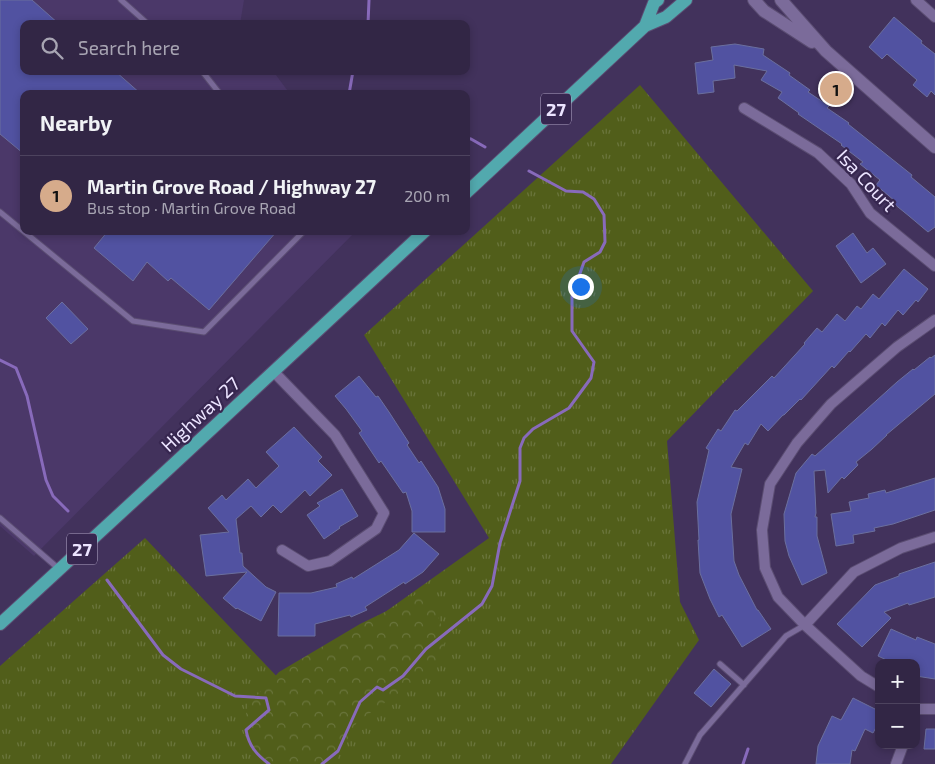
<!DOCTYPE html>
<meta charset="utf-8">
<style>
body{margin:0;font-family:"Exo 2",sans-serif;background:#3a2e4c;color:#f1f3f6}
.controls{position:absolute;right:15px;bottom:15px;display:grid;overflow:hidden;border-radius:10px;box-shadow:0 2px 8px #0003}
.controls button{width:45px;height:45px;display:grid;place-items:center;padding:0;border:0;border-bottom:1px solid #4d435e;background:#322645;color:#f1f3f6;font:25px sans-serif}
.you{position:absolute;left:580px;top:286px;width:18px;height:18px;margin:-12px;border:4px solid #fff;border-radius:50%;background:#1a73e8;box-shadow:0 0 0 8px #1a73e833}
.badge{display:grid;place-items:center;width:32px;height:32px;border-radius:50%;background:#d6ab8b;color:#111;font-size:16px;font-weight:700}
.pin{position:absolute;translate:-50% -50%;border:2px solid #fff;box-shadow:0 1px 5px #0006}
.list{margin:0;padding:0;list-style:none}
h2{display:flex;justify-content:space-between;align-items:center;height:65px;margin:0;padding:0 20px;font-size:21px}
h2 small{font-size:16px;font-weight:400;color:#a8a5b3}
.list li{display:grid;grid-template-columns:32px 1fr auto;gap:15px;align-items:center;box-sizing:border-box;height:80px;padding:0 20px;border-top:1px solid #4d435e}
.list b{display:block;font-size:19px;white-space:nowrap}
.list p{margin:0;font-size:16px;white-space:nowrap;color:#a8a5b3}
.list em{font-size:16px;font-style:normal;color:#a8a5b3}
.icon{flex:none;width:28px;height:28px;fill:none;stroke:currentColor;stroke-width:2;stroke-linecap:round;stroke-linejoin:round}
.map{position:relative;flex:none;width:935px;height:764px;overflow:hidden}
.search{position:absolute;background:#322645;box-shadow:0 2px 8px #0003;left:20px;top:20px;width:450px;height:55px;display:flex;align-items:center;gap:12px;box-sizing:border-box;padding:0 18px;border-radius:10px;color:#a8a5b3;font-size:19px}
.panel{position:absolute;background:#322645;box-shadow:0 2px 8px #0003;left:20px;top:90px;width:450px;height:145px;border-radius:10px}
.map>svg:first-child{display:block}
</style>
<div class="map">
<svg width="935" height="764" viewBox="0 0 935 764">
<defs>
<pattern id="grass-tufts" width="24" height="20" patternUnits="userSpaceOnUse" patternTransform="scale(1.25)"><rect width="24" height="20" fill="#515e1a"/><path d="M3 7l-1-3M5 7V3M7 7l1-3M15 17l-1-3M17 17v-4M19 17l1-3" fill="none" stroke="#6a753c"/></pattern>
<pattern id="forest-crowns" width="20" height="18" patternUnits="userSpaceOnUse" patternTransform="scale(1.25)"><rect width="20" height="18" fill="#515e1a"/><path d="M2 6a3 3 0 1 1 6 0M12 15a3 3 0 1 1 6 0" fill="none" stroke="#6a753c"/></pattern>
</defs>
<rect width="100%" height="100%" fill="#42325c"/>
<path fill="#4b3869" d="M0,0h244l-4,24h-216v47h249l17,23h-266v137h332l-322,325 -34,-30z"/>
<path fill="url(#grass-tufts)" d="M640,85l173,206 -146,150 13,161 19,38 -88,124h-611v-98l145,-128 139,146 205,-146 -125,-203z"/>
<path fill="url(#forest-crowns)" d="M423,590l17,31 5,20 -5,18 -21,20 -62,43 -23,42h-77l-12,-26 -1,-18 5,-16 30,-32 81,-48 37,-18z"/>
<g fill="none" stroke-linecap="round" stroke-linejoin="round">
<path stroke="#886abb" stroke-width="3" d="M368,24l1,-24
M349,94l4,-23
M466,138l5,1 14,8
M0,360l16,8 11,28 19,84 7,16 15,15
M107,580l56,75 18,14 54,27 31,2 3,12 -23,20c3,16 10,24 23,34
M322,764l16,-13 22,-49 17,-15 6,3 20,-14 23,-27 56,-45 10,-18 8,-43 20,-62v-33l4,-10 9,-9 36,-21 22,-30 3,-16 -22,-31v-35l12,-34 16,-10 5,-10 -1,-27 -10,-16 -11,-7 -17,-1 -37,-20
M743,764l5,-15"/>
</g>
<path fill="#5152a1" stroke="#6b6f9e" d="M0,0h32l27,24h-35v47h91l26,23h-117v60l-24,-20z
M894,17l28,24 -1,2 14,11v41l-4,-4 -4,6 -14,-12 4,-5 -30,-26 -5,5 -13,-12z
M735,44l29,5 -1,6 27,18 -1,2 21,15 -2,2 21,14 -2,2 22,15 -1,1 64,51 -1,2 24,20v30l-7,5 -19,-16 -16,-13 2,-2 -19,-16 4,-5 -20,-16 3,-2 -22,-17 1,-1 -44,-30 1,-1 -21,-15 4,-6 -21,-12 6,-9 -33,-6 1,13 -22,3 1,11 -16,2 -3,-31 18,-3 -2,-13z
M108,231h169l-68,79 -38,-32 -3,3 -21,-19 -14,19 -39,-33z
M853,233l14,20 6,-5 13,16 -25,19 -25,-37z
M904,269l24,20 -10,13 -2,-2 -13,15 -5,-5 -13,16 -3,-3 -12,15 -4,-4 -16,18 -1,-1 -15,17 -2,-2 -31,34 -1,-1 -16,16h-1l-15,16 -7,-7 -13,21 -3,-2 -14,24 11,2 -11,45 3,47 5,14 18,35h1l13,19 -29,18 -20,-32 -3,2 -9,-18 -10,-26 -2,-33h1l-2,-38 12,-52 -3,-2 12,-19 3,2 14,-21 2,1 35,-35 2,2 31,-34 -1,-1 13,-15 5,4 15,-18 8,7 12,-15 4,3 12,-15 6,5z
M62,302l26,27 -17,15 -25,-26z
M935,355v39l-49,41h1l-15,14 -16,13 2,3 -14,14 -2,-2 -14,16 -3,-23 -11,1 2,42 -1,4h2v19l10,37 -25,12 -13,-29 -4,-15 -1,-27 12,-41 16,-19 3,2 82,-74 16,-13 1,1 16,-13 1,1z
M359,376l17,21 2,-1 11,16 20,31 -2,2 12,18 2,-2 17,26 7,22v23h-33v-21l-6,-19 -3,1 -22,-32 -2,2 -20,-30 3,-2 -16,-22 -11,-13z
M294,427l28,30 -4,4 14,14 -22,21 -5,-6 -24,23 -8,-8 -12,12 -10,-11 -15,13 4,34h2l1,13 23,21 10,5 -15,29 -24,-13 -1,1 -13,-11 24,-26 -41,4 -6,-41 29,-3 -21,-24 14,-13 4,5 22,-21 8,9 23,-22 -13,-14z
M935,478v32l-42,14 -19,4 1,3 -22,4 1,8 -18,3 -5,-32 20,-3 -2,-9 20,-4 -1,-4 17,-4 1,3z
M342,489l16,27 -19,11 1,1 -16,11 -17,-24 13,-9 -3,-3z
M414,533l25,21 -16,18 -18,12 -1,-2 -39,25 2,3 -16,7 -1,-2 -35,9v12h-37l1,-43h32l26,-6 -1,-3 16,-7 1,2 46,-29z
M935,562v35l-26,8 -1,-2 -24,9 7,6 -29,29 -25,-23 38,-39 24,-9v-2z
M891,629l25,11 1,-3 18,7v35l-19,-3v-13h-23l-15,-7z
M714,669l17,15 -20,23 -17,-14z
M853,698l26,13v11l-6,11 -8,-4 -10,22 -3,-1 -2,14h-34l2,-18 14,-30 9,4z
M926,729h9v20h-11z"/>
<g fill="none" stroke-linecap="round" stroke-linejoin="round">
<defs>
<path id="service" d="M121,0l27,24
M202,71l18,23
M0,212l133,109 71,11 100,-101
M0,518l59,51
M720,664l24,21
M685,764l15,-29 86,-99 19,-11"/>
<path id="minor" d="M916,0l19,17
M744,108l74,45 33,31 19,29 65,53
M274,372l61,63 49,78 -8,16 -46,32 -22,5 -26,-16
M805,625l49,-53 47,-24 34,-11
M879,687l-18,-11 -56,-51 -27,-28 -13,-29 -3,-38 8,-46 27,-41 34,-39 66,-57 38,-27
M916,709h19
M896,764l7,-19"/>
<path id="tertiary" d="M754,0l10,11 48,31
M781,0l45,51 109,96"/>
<path id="primary" d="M645,26l9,-23 4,-3
M466,193l179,-167 21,-9 20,-17
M0,624l163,-150 262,-243"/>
</defs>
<use href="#service" stroke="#5b4d72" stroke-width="7"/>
<use href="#minor" stroke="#5b4d72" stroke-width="12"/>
<use href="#tertiary" stroke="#5b4d72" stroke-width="14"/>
<use href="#primary" stroke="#5b4d72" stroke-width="14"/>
<use href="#service" stroke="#7b6b9a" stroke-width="5"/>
<use href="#minor" stroke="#7b6b9a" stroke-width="10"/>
<use href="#tertiary" stroke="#7b6b9a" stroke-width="12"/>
<use href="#primary" stroke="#52a9ae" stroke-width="12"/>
</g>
<g text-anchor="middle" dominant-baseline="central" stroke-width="4.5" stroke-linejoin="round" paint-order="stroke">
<g fill="#372750" stroke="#b6abca" stroke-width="1">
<rect x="541" y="93.5" width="30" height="31" rx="4"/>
<rect x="67" y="533.5" width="30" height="31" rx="4"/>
</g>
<g font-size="18" font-weight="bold" fill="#ece4ff">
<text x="556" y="109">27</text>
<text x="82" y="549">27</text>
</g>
<g font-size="19" fill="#ece4ff" stroke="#372750">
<text transform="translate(867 180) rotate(47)">Isa Court</text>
<text transform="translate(200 414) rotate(-43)">Highway 27</text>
</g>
</g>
</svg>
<div class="controls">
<button>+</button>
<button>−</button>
</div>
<div class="you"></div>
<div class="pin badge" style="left:836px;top:89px">1</div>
<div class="search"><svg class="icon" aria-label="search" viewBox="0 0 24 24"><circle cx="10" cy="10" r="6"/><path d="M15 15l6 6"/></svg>Search here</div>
<section class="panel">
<h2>Nearby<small></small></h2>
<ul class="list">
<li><span class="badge">1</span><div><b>Martin Grove Road / Highway 27</b><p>Bus stop · Martin Grove Road</p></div><em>200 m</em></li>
</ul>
</section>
</div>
